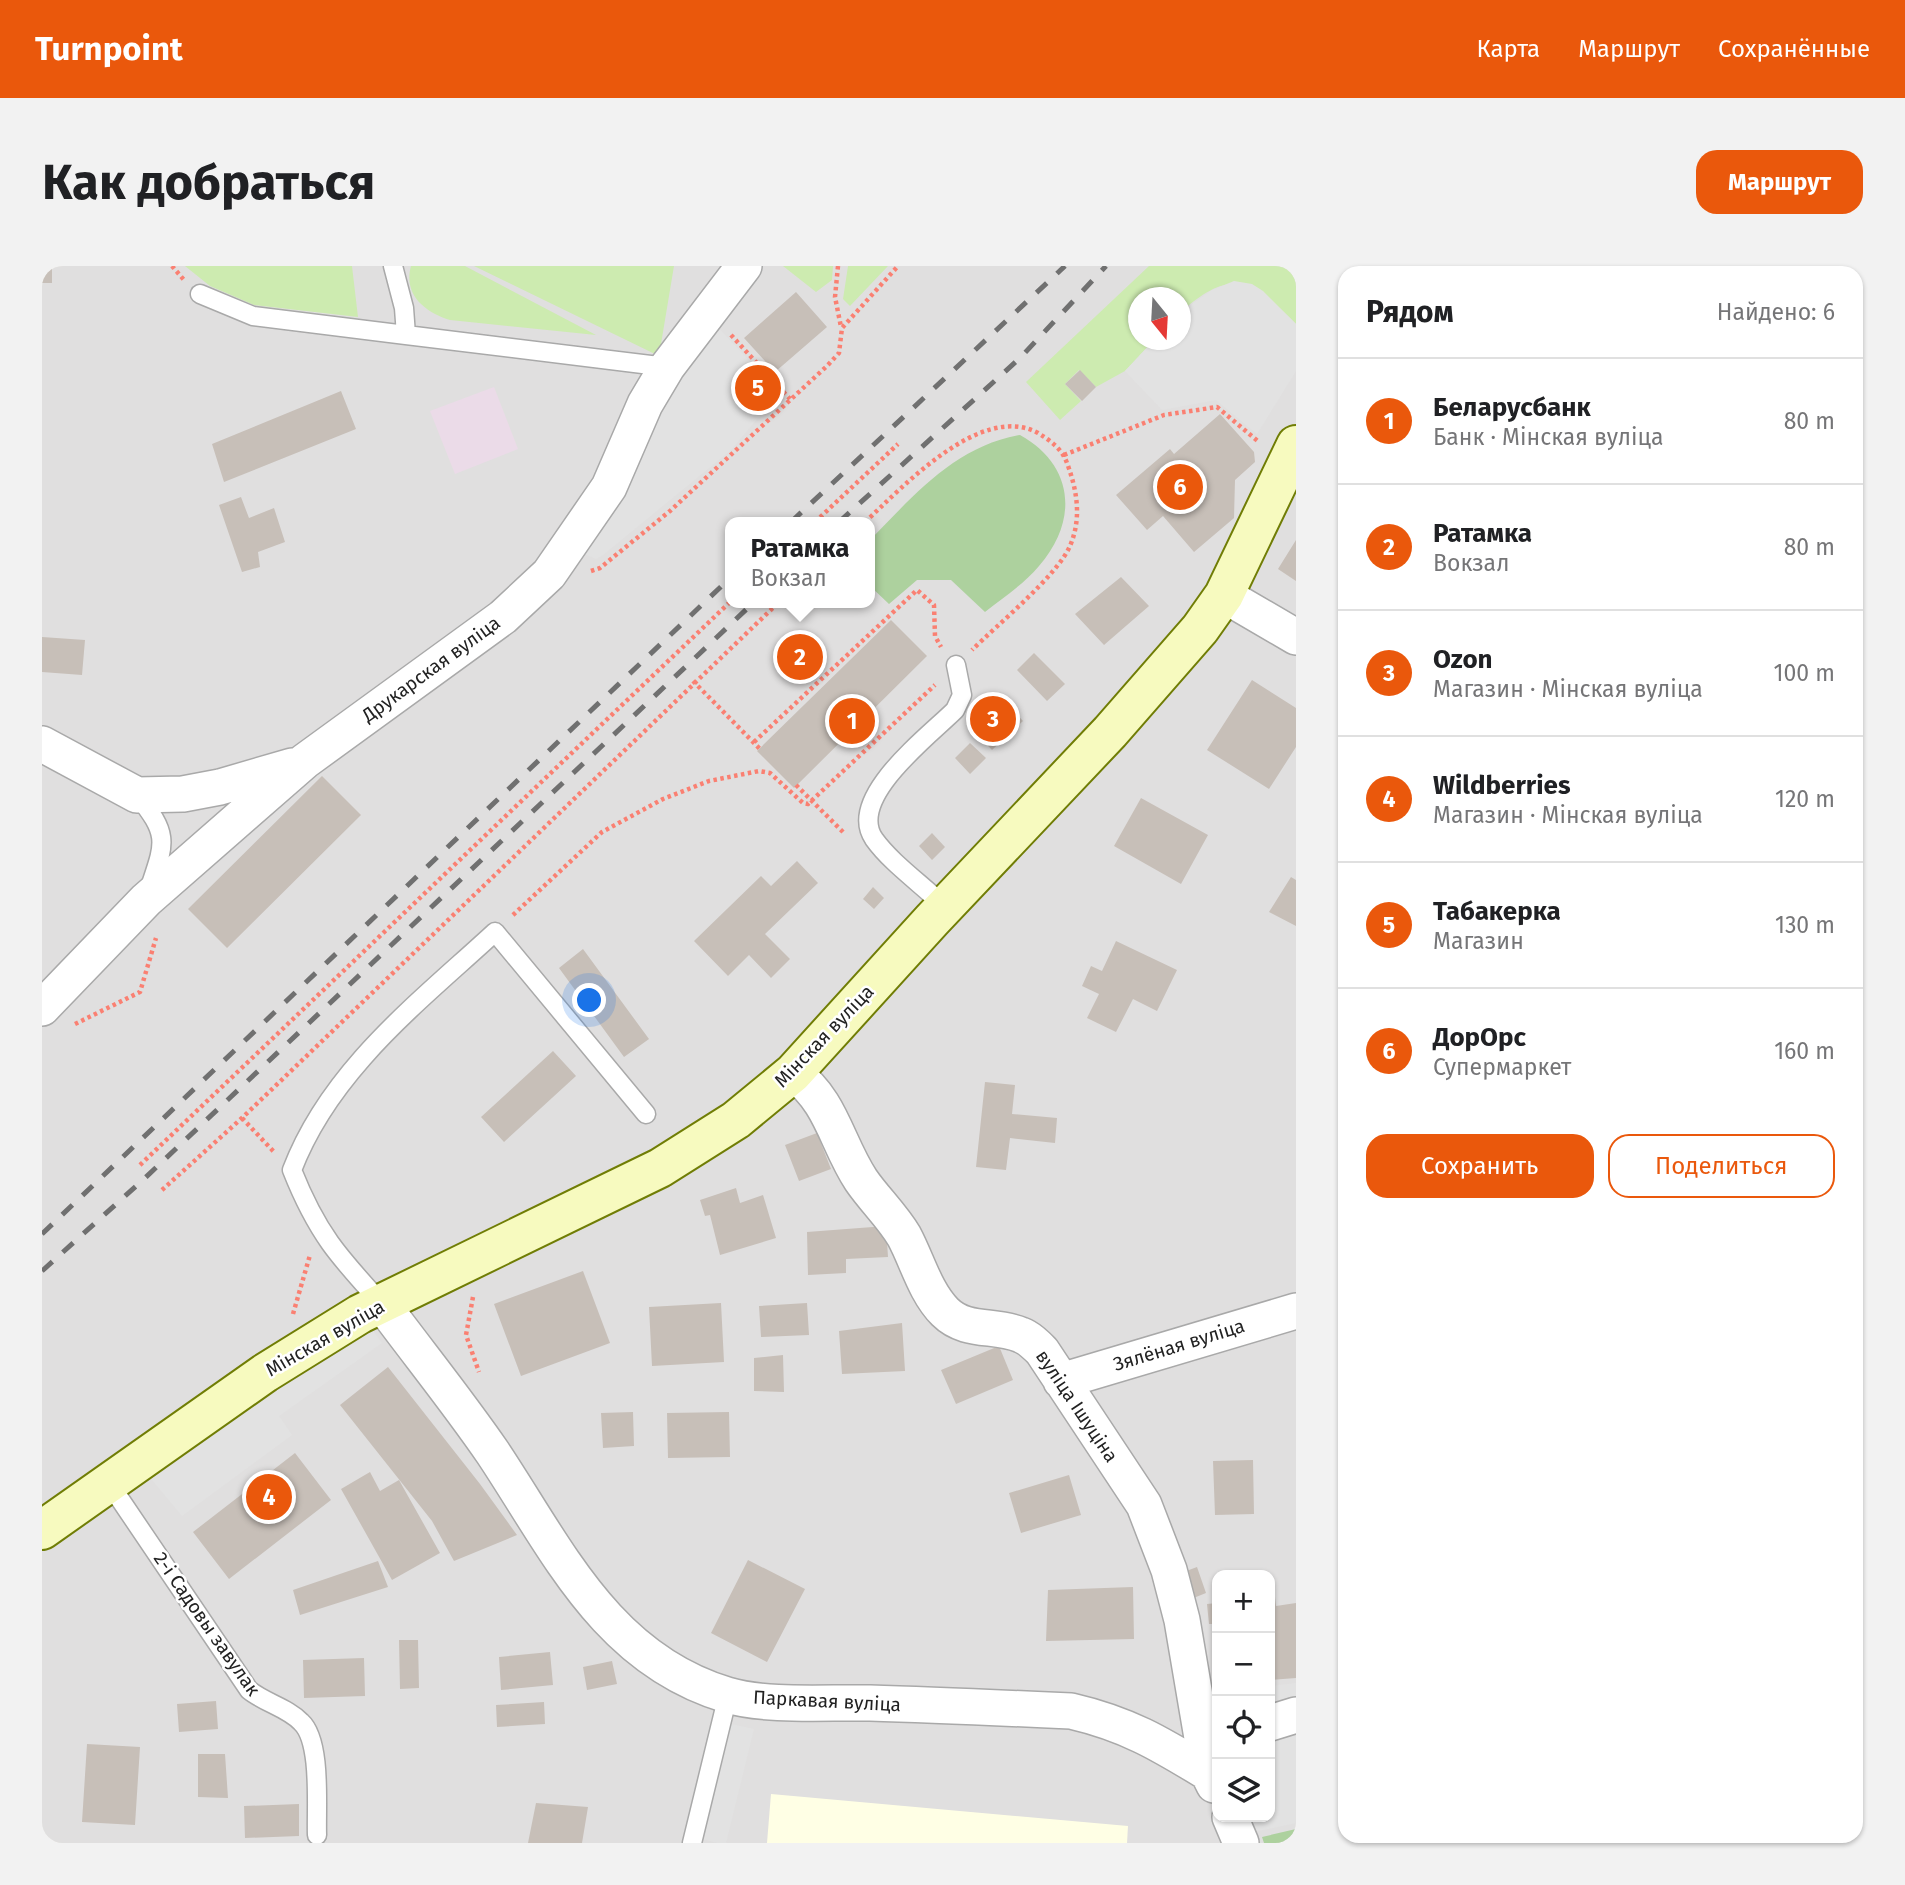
<!DOCTYPE html>
<html lang="ru">
<meta charset="utf-8">
<style>
body{margin:0;font-family:"Fira Sans",sans-serif;background:#f2f2f2;color:#202124}
.controls{position:absolute;right:21px;bottom:21px;display:grid;overflow:hidden;border-radius:14px;box-shadow:0 2px 5px #0004}
.controls button{width:63px;height:63px;display:grid;place-items:center;padding:0;border:0;border-bottom:2px solid #e0e0e0;background:#fff;color:#202124;font:35px sans-serif}
.compass{position:absolute;left:1086px;top:21px;width:63px;height:63px;border-radius:50%;background:#fff;box-shadow:0 2px 5px #0004;rotate:162deg}
.you{position:absolute;left:548px;top:735px;width:24px;height:24px;margin:-18px;border:5px solid #fff;border-radius:50%;background:#1a73e8;box-shadow:0 0 0 10px #1a73e833}
.badge{display:grid;place-items:center;width:46px;height:46px;border-radius:50%;background:#ea580c;color:#fff;font-size:23px;font-weight:700}
.pin{position:absolute;translate:-50% -50%;border:4px solid #fff;box-shadow:0 2px 7px #0006}
.popup{position:absolute;left:683px;top:251px;width:150px;height:91px;box-sizing:border-box;display:grid;place-content:center;border-radius:14px;background:#fff;filter:drop-shadow(0 2px 5px #0005);font-size:23px;white-space:nowrap;color:#757577}
.popup b{font-size:26px;color:#202124}
.popup::after{content:'';position:absolute;left:50%;top:100%;margin-left:-14px;border:14px solid transparent;border-top-color:#fff}
.list{margin:0;padding:0;list-style:none}
h2{display:flex;justify-content:space-between;align-items:center;height:91px;margin:0;padding:0 28px;font-size:30px}
h2 small{font-size:23px;font-weight:400;color:#757577}
.list li{display:grid;grid-template-columns:46px 1fr auto;gap:21px;align-items:center;box-sizing:border-box;height:126px;padding:0 28px;border-top:2px solid #e0e0e0}
.list b{display:block;font-size:26px;white-space:nowrap}
.list p{margin:0;font-size:23px;white-space:nowrap;color:#757577}
.list em{font-size:23px;font-style:normal;color:#757577}
.actions{display:flex;gap:14px;padding:21px 28px}
.actions a{flex:1;padding:16px 0;border:2px solid #ea580c;border-radius:21px;text-align:center;font-size:24px;color:#ea580c}
.actions .main{background:#ea580c;color:#fff}
.icon{flex:none;width:38px;height:38px;fill:none;stroke:currentColor;stroke-width:2;stroke-linecap:round;stroke-linejoin:round}
.map{position:relative;flex:none;width:1254px;height:1577px;overflow:hidden;border-radius:21px}
header{display:flex;align-items:center;gap:42px;box-sizing:border-box;height:98px;padding:0 35px;background:#ea580c;color:#fff}
header strong{font-size:33px}
nav{display:flex;gap:38px;margin-inline-start:auto;font-size:24px}
.intro{display:flex;align-items:center;justify-content:space-between;box-sizing:border-box;height:168px;padding:0 42px}
h1{margin:0;font-size:49px}
.button{padding:18px 32px;border-radius:21px;background:#ea580c;color:#fff;font-size:24px;font-weight:700}
main{display:flex;gap:42px;padding:0 42px}
aside{flex:1;background:#fff;border-radius:21px;box-shadow:0 2px 5px #0004}
.map>svg:first-child{display:block}
</style>
<header>
<strong>Turnpoint</strong>
<nav><a>Карта</a><a>Маршрут</a><a>Сохранённые</a></nav>
</header>
<div class="intro"><h1>Как добраться</h1><a class="button">Маршрут</a></div>
<main>
<div class="map">
<svg width="1254" height="1577" viewBox="0 0 1254 1577">
<rect width="100%" height="100%" fill="#f2efe9"/>
<path fill="#e0dfdf" fill-rule="evenodd" d="M0,0h1254v1577h-1254zM1097,32h42v42h-42zM688,256h140v81h-140zM1175,1309h53v242h-53z"/>
<path fill="#ebdbe8" d="M452,121l24,62 -63,25 -25,-63z"/>
<path fill="#ffffe5" d="M729,1528l357,32 -1,17h-360z"/>
<path fill="#cdebb0" d="M143,0h167l6,51 -104,-12 -44,-19z
M369,0h54l131,69 -146,-15c-25,-8 -47,-25 -39,-54z
M432,0h200l-15,90z
M741,0h50l-1,14 -16,12z
M806,0h40l-38,40 -7,-7z
M1107,0h147v58c-43,-43 -63,-58 -115,-12v-14h-42v42h15l-29,31 -29,16 -17,-17 -14,14 16,17 -21,19 -34,-38z"/>
<path fill="#add19e" d="M978,169c54,30 59,85 19,131 -15,18 -35,31 -54,46l-34,-32h-34l-28,24 -19,-18v-46c44,-45 86,-94 150,-105z
M1254,1563v14h-32l-2,-6z"/>
<path fill="#e2e2e2" d="M1192,15l18,3 11,7 33,33v47l-39,63 -41,-34 -54,10 -37,-39 29,-31h27v-28l31,-22z
M671,56l66,71 -48,57 -128,105 -7,4 -23,-10z
M318,1048l22,29 -103,73 13,19 -110,81 -45,-54z
M1254,1417v26l-26,4v-27z
M680,1456l32,7 -28,114h-8l-25,-6z
M1254,1467v90l-47,10 -3,-16h24v-78z"/>
<path fill="#c7bfb8" d="M0,0h10v17h-10z
M754,26l31,35 -52,45 -31,-34z
M1038,104l16,17 -14,14 -17,-17z
M299,125l15,38 -132,53 -12,-38z
M1178,148l34,38 1,10 -20,18 -1,38 -40,34 -31,-36 -16,14 -31,-35 54,-46 4,5z
M199,231l8,21 25,-10 11,34 -27,10 2,15 -18,5 -23,-67z
M1254,274v41l-18,-12z
M1079,311l28,29 -45,39 -29,-31z
M849,354l36,36 -133,132 -37,-37z
M0,371l43,3 -3,35 -40,-3z
M992,387l31,31 -18,17 -30,-31z
M1210,414l44,28v39l-27,42 -62,-39z
M955,427l26,28 -31,29 -26,-27z
M928,477l16,15 -16,16 -15,-16z
M280,510l39,39 -134,133 -39,-39z
M1099,532l67,37 -27,49 -67,-38z
M890,567l13,14 -13,13 -13,-14z
M755,595l21,22 -53,51 25,25 -19,19 -22,-23 -21,21 -34,-35 67,-65 10,10z
M1249,611l5,3v46l-27,-14z
M831,621l11,11 -10,11 -11,-10z
M1074,675l61,29 -20,41 -24,-12 -17,33 -29,-14 12,-24 -17,-8 9,-20 11,5z
M541,683l66,90 -25,18 -65,-89z
M511,785l23,25 -72,66 -23,-25z
M943,816l30,3 -3,29 45,4 -2,25 -45,-5 -4,32 -30,-3z
M775,867l14,36 -32,12 -14,-36z
M694,922l4,15 23,-8 13,43 -56,17 -10,-40 -5,1 -5,-16z
M844,960l2,31 -42,2v14l-38,2 -1,-43z
M541,1005l27,72 -89,33 -27,-72z
M679,1037l3,59 -72,4 -3,-59z
M765,1037l2,32 -48,2 -2,-31z
M860,1057l3,48 -63,3 -3,-43z
M957,1080l14,34 -57,24 -15,-34z
M741,1089l1,37 -30,-1v-33z
M346,1101l92,117 37,51 -63,26 -22,-40 -92,-116z
M591,1146l1,34 -31,2 -2,-35z
M687,1146l1,45 -62,1 -1,-45z
M253,1187l36,47 -102,79 -36,-47z
M1211,1194l1,54 -39,1 -2,-54z
M328,1206l10,19 19,-11 41,73 -48,27 -51,-91z
M1027,1209l12,40 -60,18 -12,-40z
M706,1294l57,29 -38,73 -56,-29z
M336,1295l10,26 -88,28 -7,-25z
M1155,1301l9,26 -15,6 -10,-26z
M1091,1321l1,52 -88,2 2,-51z
M1228,1331h5l1,9 20,-3v75l-26,2z
M1175,1337v21h-8l-2,-20z
M357,1374h19l1,48 -19,1z
M508,1386l3,33 -52,5 -2,-33z
M322,1392l1,38 -61,2 -1,-38z
M570,1395l5,23 -30,6 -4,-23z
M174,1435l2,28 -39,3 -2,-28z
M502,1436l1,22 -48,3 -1,-22z
M45,1478l53,3 -5,78 -53,-3z
M156,1488h27l3,44 -30,-1z
M494,1537l52,4 -6,36h-54z
M257,1538v32l-54,2 -1,-32z"/>
<g fill="none" stroke-linecap="round" stroke-linejoin="round">
<defs>
<path id="lane" d="M351,0l11,42 2,27 261,32
M158,28l53,22 153,19
M95,529c33,41 28,47 12,95
M903,641c-22,-22 -53,-43 -71,-68 -28,-41 55,-103 81,-129l7,-15 -6,-30
M340,1038c-44,-48 -65,-71 -90,-134 38,-100 126,-167 203,-238l151,182
M67,1217l140,207c16,13 39,18 52,32 21,19 15,86 16,113
M650,1577l36,-148"/>
<path id="street" d="M1182,329l72,42
M0,478l95,51 46,-1 37,-7 72,-21
M0,742l104,-108 159,-139 198,-144 46,-43 60,-87 36,-83 22,-37 77,-101
M751,807c39,28 43,69 68,107 13,19 31,36 43,56 13,24 21,56 41,76 21,21 50,12 76,23 8,3 15,10 21,16l102,154 25,65 13,50 26,153 6,12
M340,1038c37,50 76,98 111,149 64,96 113,206 234,242 40,12 100,7 143,8 67,2 134,5 201,8 56,13 88,32 137,62
M1019,1115l235,-70
M1228,1457l26,-8
M1188,1551l11,26"/>
<path id="secondary" d="M0,1264l223,-157 95,-59 300,-146 76,-48 57,-47 139,-153 178,-188 90,-103 24,-34 72,-150"/>
</defs>
<use href="#lane" stroke="#a9a9a9" stroke-width="21"/>
<use href="#street" stroke="#a9a9a9" stroke-width="38"/>
<use href="#secondary" stroke="#707d05" stroke-width="42"/>
<path stroke="#fa8072" stroke-width="4.5" stroke-dasharray="3.5 3.5" stroke-linecap="butt" d="M130,0l12,14
M796,0l-3,31 6,30
M689,69l59,64
M1022,189l100,-40 53,-8 42,35
M773,256l83,-78
M823,256c38,-35 116,-120 173,-89 13,8 24,16 29,30 10,27 15,55 3,83 -13,30 -73,79 -98,104
M549,305l9,-3 70,-57 157,-145 12,-13 3,-25 56,-62
M651,415l67,68
M712,476l163,-152 17,15 1,31 6,11
M754,519l49,49
M471,649l89,-83 61,-33 46,-18 50,-10 11,2 33,30 5,1 127,-119
M33,758l65,-32 16,-54
M200,852l33,35
M98,899l590,-563
M120,924l80,-72 536,-515
M431,1031l-7,38 13,37
M251,1048l17,-59"/>
<use href="#lane" stroke="#fff" stroke-width="18"/>
<use href="#street" stroke="#fff" stroke-width="35"/>
<use href="#secondary" stroke="#f7fabf" stroke-width="38"/>
<path stroke="#707070" stroke-width="5" stroke-dasharray="14 14" stroke-linecap="butt" d="M749,256l274,-256
M797,256l181,-164 86,-92
M0,968l688,-656
M0,1005l103,-93 608,-575"/>
</g>
<g text-anchor="middle" dominant-baseline="central" stroke-width="5" stroke-linejoin="round" paint-order="stroke">
<g font-size="19" fill="#222" stroke="#fff">
<text transform="translate(389 403) rotate(-36)">Друкарская вуліца</text>
<text transform="translate(782 770) rotate(-46)">Мінская вуліца</text>
<text transform="translate(283 1072) rotate(-30)">Мінская вуліца</text>
<text transform="translate(1137 1079) rotate(-17)">Зялёная вуліца</text>
<text transform="translate(1035 1140) rotate(56)">вуліца Ішуціна</text>
<text transform="translate(165 1358) rotate(55)">2-і Садовы завулак</text>
<text transform="translate(785 1435) rotate(3)">Паркавая вуліца</text>
</g>
</g>
</svg>
<div class="controls">
<button>+</button>
<button>−</button>
<button><svg class="icon" aria-label="locate" viewBox="0 0 24 24"><circle cx="12" cy="12" r="6"/><path d="M12 2v4M12 18v4M2 12h4M18 12h4"/></svg></button>
<button><svg class="icon" aria-label="layers" viewBox="0 0 24 24"><path d="M12 4l9 5-9 5-9-5zM3 14l9 5 9-5"/></svg></button>
</div>
<svg class="compass" viewBox="-18 -18 36 36"><path d="M0-13l5 13h-10z" fill="#e53935"/><path d="M0 13l5-13h-10z" fill="#757577"/></svg>
<div class="you"></div>
<div class="pin badge" style="left:810px;top:455px">1</div>
<div class="pin badge" style="left:758px;top:391px">2</div>
<div class="popup"><b>Ратамка</b>Вокзал</div>
<div class="pin badge" style="left:951px;top:453px">3</div>
<div class="pin badge" style="left:227px;top:1231px">4</div>
<div class="pin badge" style="left:716px;top:122px">5</div>
<div class="pin badge" style="left:1138px;top:221px">6</div>
</div>
<aside>
<h2>Рядом<small>Найдено: 6</small></h2>
<ul class="list">
<li><span class="badge">1</span><div><b>Беларусбанк</b><p>Банк · Мінская вуліца</p></div><em>80 m</em></li>
<li><span class="badge">2</span><div><b>Ратамка</b><p>Вокзал</p></div><em>80 m</em></li>
<li><span class="badge">3</span><div><b>Ozon</b><p>Магазин · Мінская вуліца</p></div><em>100 m</em></li>
<li><span class="badge">4</span><div><b>Wildberries</b><p>Магазин · Мінская вуліца</p></div><em>120 m</em></li>
<li><span class="badge">5</span><div><b>Табакерка</b><p>Магазин</p></div><em>130 m</em></li>
<li><span class="badge">6</span><div><b>ДорОрс</b><p>Супермаркет</p></div><em>160 m</em></li>
</ul>
<div class="actions"><a class="main">Сохранить</a><a>Поделиться</a></div>
</aside>
</main>
